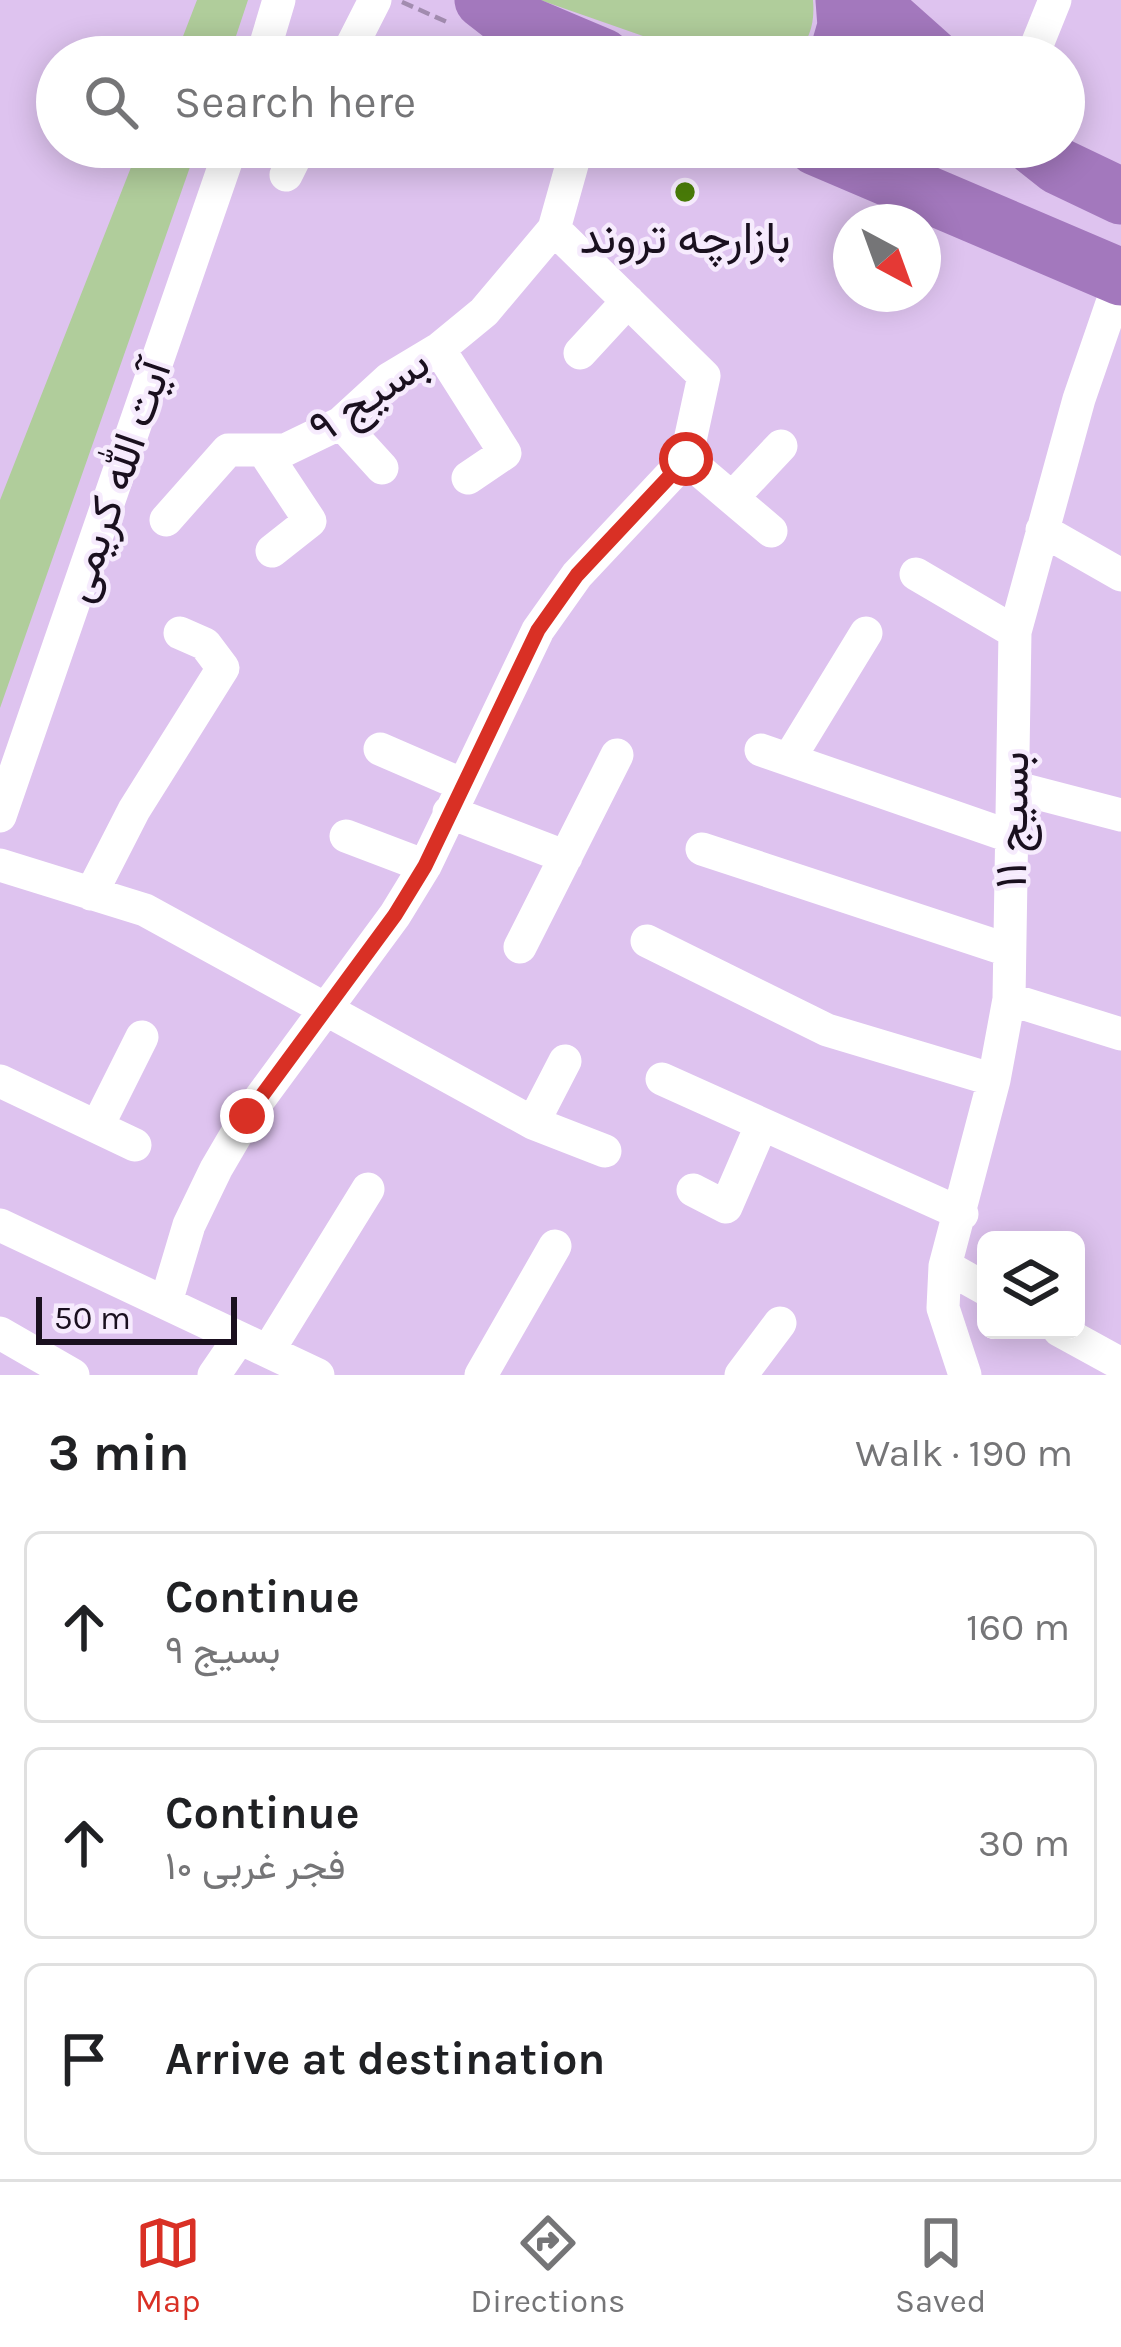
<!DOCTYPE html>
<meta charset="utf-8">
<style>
body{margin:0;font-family:Karla,Vazirmatn,sans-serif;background:#f2f2f2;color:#202124}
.controls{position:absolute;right:36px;bottom:36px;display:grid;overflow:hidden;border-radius:18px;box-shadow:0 6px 30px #0003}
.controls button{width:108px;height:108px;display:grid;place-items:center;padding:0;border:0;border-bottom:3px solid #e0e0e0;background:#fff;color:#202124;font:60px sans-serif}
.compass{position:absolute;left:833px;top:204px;width:108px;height:108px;border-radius:50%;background:#fff;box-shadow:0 6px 30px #0003;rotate:139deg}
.scale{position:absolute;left:36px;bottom:30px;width:201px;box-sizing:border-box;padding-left:12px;border:6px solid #1a101f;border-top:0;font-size:33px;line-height:42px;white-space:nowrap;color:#1a101f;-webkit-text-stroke:9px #f6ebfd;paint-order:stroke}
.stop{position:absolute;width:36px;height:36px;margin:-27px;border:9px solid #d93025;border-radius:50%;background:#fff}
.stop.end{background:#d93025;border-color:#fff;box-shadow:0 3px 12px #0008}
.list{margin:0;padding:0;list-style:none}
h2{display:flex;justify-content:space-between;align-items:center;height:156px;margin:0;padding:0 48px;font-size:51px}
h2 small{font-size:39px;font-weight:400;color:#757577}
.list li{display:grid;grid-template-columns:78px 1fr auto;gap:36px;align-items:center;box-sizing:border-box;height:192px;margin:0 24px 24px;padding:0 24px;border:3px solid #e0e0e0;border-radius:18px}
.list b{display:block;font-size:45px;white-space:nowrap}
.list p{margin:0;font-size:39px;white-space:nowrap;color:#757577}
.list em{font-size:39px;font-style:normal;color:#757577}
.icon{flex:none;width:66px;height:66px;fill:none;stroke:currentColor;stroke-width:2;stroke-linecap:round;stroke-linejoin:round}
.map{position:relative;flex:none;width:1121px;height:1375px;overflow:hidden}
.search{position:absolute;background:#fff;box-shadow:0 6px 30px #0003;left:36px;right:36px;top:36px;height:132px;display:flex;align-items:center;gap:30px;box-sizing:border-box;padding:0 42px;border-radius:66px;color:#757577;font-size:45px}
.sheet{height:804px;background:#fff}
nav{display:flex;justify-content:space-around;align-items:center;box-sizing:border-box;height:168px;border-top:3px solid #e0e0e0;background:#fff;font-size:33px;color:#757577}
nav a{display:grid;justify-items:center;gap:6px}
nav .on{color:#d93025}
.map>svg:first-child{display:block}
</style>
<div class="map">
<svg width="1121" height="1375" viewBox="0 0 1121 1375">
<rect width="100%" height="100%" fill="#dec3ef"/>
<path fill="#b0cd9b" d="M197,0h51l-19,57h-54z
M540,0h273c2,23 -3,41 -20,57h-90z
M139,147h58l-197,561v-208z"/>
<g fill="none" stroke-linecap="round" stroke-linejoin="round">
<path stroke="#a28caf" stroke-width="4.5" stroke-dasharray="12 6" stroke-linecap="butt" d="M402,2l45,20
M734,147l45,19"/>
<path stroke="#fff" stroke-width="33" d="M262,57l17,-57
M346,57l29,-57
M1032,57l23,-57
M286,175l14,-28
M439,349l66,104 -37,25
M580,353l48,-52
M341,423l41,45
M263,450l47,71 -38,30
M686,459l85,72
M732,498l49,-52
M166,520l62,-70h57l56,-27 48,-44 50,-30 45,-37 70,-83 23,-82
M1042,530l79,45
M916,574l99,58
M380,749l81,35
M761,750l251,87
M789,759l77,-126
M1013,787l108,28
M449,812l117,45
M0,816l231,-669
M346,836l79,30
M702,849l306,101
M0,865l145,45 388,213 72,28
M91,894l43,-84 89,-142 -18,-24 -25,-11
M647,941l180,89 167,50
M520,947l97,-192
M1009,999l112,35
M662,1079l300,135
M0,1081l135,64
M533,1123l32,-62
M97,1127l45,-90
M693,1190l33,17 35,-81
M0,1225l318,150
M945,1266l41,23
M166,1302l23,-77 27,-56 31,-53 148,-201 30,-49 113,-236 39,-55 109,-116 18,-83 -150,-147
M1059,1330l62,34
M0,1333l73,42
M268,1351l100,-162
M214,1375l24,-35
M481,1375l74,-129
M741,1375l39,-52
M965,1375l-22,-67 2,-42 49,-186 15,-81 6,-367 64,-233 42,-122"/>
<path stroke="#a378bd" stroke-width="57" d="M483,0l18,14 102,43
M868,0l64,57
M837,57l9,-31 -2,-26
M816,147l305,130
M1034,147l24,19 63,30"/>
</g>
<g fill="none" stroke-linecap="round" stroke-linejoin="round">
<path stroke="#d93025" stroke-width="15" d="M247,1116l148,-201 30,-49 113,-236 39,-55 109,-116"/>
</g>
<circle fill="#497b08" stroke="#f6ebfd" stroke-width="4.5" cx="685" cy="192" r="12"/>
<g text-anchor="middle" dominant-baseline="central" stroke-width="9" stroke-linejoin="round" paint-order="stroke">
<g font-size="45" fill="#1a101f" stroke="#f6ebfd">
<text x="685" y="238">بازارچه تروند</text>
</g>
<g font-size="45" fill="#1a101f" stroke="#f6ebfd">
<text transform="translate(369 395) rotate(-34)">بسیج ۹</text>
<text transform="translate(116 481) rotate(-71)">آیت الله کریمی</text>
<text transform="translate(1012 820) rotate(-89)">بسیج ۱۱</text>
</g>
</g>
</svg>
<div class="controls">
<button><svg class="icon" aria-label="layers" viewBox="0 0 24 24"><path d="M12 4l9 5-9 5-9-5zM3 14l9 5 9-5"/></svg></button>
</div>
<svg class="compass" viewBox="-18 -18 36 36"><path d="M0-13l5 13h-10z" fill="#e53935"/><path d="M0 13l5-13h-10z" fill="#757577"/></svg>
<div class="scale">50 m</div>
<div class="stop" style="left:686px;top:459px"></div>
<div class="stop end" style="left:247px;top:1116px"></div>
<div class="search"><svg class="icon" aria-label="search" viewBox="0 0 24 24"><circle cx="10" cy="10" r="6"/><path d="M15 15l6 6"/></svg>Search here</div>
</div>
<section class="sheet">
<h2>3 min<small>Walk · 190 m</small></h2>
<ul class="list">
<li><svg class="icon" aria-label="ahead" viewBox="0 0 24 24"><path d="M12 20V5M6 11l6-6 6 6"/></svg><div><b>Continue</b><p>بسیج ۹</p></div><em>160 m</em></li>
<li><svg class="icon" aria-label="ahead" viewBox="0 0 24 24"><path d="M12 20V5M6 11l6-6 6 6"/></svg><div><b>Continue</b><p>فجر غربی ۱۰</p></div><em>30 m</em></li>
<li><svg class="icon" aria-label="arrive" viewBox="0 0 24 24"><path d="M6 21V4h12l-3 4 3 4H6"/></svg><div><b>Arrive at destination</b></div></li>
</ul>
</section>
<nav>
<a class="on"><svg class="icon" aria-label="map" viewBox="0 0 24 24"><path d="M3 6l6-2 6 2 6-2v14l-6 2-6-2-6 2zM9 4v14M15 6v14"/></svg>Map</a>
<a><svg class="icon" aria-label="directions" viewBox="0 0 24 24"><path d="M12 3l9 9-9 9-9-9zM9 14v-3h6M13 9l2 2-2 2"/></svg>Directions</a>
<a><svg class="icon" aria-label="saved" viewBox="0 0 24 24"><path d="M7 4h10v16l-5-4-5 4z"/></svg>Saved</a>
</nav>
